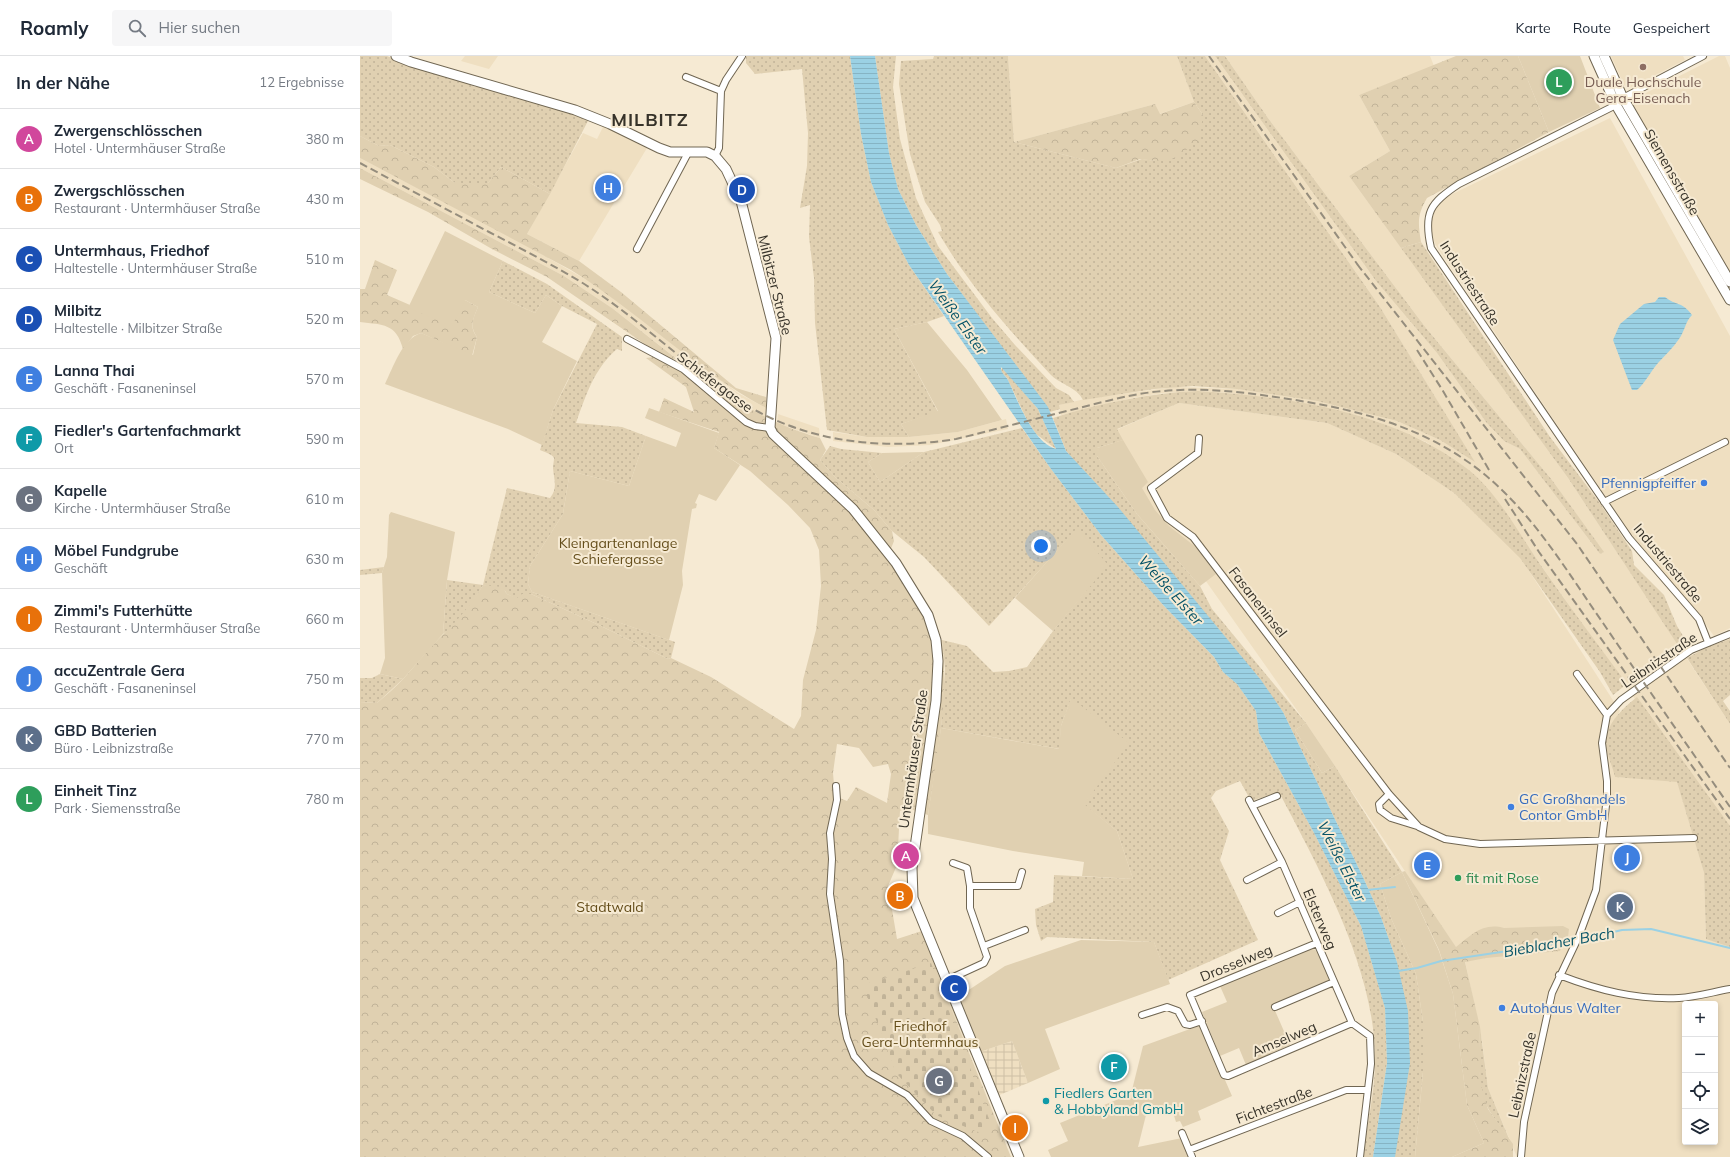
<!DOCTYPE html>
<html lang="de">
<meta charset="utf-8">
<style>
body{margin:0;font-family:Mulish,sans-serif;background:#f6f6f7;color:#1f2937}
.controls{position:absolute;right:12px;bottom:12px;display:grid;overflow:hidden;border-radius:4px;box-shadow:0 2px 6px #0003}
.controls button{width:36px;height:36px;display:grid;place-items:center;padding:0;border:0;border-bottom:1px solid #e0e1e3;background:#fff;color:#1f2937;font:20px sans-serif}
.you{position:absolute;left:681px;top:490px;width:14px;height:14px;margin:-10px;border:3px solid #fff;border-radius:50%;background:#1a73e8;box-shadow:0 0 0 6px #1a73e833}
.badge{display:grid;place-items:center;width:26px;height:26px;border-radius:50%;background:#2563eb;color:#fff;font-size:13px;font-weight:700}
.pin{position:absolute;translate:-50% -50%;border:2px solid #fff;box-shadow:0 1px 4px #0006}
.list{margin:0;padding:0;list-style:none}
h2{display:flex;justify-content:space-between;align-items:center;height:52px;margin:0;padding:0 16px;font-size:17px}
h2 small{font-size:13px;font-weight:400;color:#747a83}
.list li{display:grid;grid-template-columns:26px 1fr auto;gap:12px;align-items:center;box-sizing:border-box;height:60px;padding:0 16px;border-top:1px solid #e0e1e3}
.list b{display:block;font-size:15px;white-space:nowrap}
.list p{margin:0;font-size:13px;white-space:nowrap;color:#747a83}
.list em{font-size:13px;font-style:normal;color:#747a83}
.icon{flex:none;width:22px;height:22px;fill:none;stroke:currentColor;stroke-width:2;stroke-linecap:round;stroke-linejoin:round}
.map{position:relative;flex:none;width:1370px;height:1101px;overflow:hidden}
header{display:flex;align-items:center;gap:24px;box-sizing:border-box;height:56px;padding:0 20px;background:#fff;border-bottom:1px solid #e0e1e3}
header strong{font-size:19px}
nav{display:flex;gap:22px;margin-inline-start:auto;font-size:14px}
.search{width:280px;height:36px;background:#f6f6f7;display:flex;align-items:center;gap:10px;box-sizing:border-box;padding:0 14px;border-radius:4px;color:#747a83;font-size:15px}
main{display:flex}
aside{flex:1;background:#fff}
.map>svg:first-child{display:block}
</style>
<header>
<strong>Roamly</strong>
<div class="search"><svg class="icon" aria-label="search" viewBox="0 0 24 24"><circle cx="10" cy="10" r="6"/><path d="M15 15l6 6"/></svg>Hier suchen</div>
<nav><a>Karte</a><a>Route</a><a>Gespeichert</a></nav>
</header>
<main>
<aside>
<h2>In der Nähe<small>12 Ergebnisse</small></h2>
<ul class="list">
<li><span class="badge" style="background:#d1479c">A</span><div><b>Zwergenschlösschen</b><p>Hotel · Untermhäuser Straße</p></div><em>380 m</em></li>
<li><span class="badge" style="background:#e8710a">B</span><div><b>Zwergschlösschen</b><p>Restaurant · Untermhäuser Straße</p></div><em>430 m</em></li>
<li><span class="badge" style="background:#1a4fb4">C</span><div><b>Untermhaus, Friedhof</b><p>Haltestelle · Untermhäuser Straße</p></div><em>510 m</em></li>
<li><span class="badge" style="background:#1a4fb4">D</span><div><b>Milbitz</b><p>Haltestelle · Milbitzer Straße</p></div><em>520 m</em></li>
<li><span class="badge" style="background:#3f7fe0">E</span><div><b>Lanna Thai</b><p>Geschäft · Fasaneninsel</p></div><em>570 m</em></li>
<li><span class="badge" style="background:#0f9aa8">F</span><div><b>Fiedler's Gartenfachmarkt</b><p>Ort</p></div><em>590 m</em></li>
<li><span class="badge" style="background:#6b7280">G</span><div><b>Kapelle</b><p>Kirche · Untermhäuser Straße</p></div><em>610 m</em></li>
<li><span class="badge" style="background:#3f7fe0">H</span><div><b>Möbel Fundgrube</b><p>Geschäft</p></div><em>630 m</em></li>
<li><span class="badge" style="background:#e8710a">I</span><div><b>Zimmi's Futterhütte</b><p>Restaurant · Untermhäuser Straße</p></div><em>660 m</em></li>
<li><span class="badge" style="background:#3f7fe0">J</span><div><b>accuZentrale Gera</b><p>Geschäft · Fasaneninsel</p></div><em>750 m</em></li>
<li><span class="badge" style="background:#5c6f8a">K</span><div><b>GBD Batterien</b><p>Büro · Leibnizstraße</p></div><em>770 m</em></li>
<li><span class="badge" style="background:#2e9e5b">L</span><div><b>Einheit Tinz</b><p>Park · Siemensstraße</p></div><em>780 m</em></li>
</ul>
</aside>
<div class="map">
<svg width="1370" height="1101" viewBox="0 0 1370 1101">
<defs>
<pattern id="industrial-grid" width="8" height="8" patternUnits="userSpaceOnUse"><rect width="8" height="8" fill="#efdfc1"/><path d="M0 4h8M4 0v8" fill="none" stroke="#cec0a6"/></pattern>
<pattern id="grass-dots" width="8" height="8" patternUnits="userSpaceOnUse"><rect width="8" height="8" fill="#e0d0b1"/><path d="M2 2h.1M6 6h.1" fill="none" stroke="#c1b398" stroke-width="1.8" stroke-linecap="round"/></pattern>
<pattern id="forest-crowns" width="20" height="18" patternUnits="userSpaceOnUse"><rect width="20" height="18" fill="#e0d0b1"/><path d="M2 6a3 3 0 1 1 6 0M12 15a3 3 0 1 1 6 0" fill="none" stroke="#c1b398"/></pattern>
<pattern id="cemetery-stones" width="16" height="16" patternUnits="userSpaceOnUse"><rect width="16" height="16" fill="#e0d0b1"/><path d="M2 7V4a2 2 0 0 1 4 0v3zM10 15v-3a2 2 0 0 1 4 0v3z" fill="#c1b398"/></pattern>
<pattern id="water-rules" width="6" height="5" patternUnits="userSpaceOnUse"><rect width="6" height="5" fill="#9bd1e4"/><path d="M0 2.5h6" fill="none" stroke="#86b4c4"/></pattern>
</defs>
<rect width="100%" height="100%" fill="#f6ead3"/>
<path fill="#efdfc1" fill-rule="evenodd" d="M105,0h33l-9,13 -28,-8z
M648,0h169l17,46 -35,12 -4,-10 -141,38z
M845,0h10l161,225 61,72 49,69 18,19 16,8 80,105 3,-2 -51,-72 -126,-152 -158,-210 -43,-62h205l4,10 -75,29 31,56 -41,25 219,302 162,246v110l-240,-341 -25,-26 -39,-25 -45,-19 -25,-8 -53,-11 -73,-11 -32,-2 -35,2 -32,5 -70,17 -2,-10 26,-6 90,-12 62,2 80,12 80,20 43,19 34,21 -94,-154z
M1251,0h72l2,4 -57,29 -4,-4z
M1359,0h6l5,12v204l-100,-171z
M1250,62l120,218v292l-16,8 -13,-18 -68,-81 -198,-293 -5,-17 3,-13 9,-15z
M244,69l43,23 -68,113 -52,-27 56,-101 14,6z
M0,102l164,86 80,46 134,103 28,15 -1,10 -32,-18 -33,-23 -88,-69 -48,-32 -204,-108z
M819,347l148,20 69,31 58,39 66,64 100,154 -11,19 6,47 62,4 27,92 2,65 24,9v210h-213l-29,-69 -6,-48 -17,-79 -159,-238 -115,-163 -53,-65 -29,-62zM1325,948h30v138h-30z
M418,358l41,14 1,10 -43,-15z
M646,363l2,10 -78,16 -42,2 -55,-6v-9l34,5h42l49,-5z"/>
<path fill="url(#industrial-grid)" d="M652,985l16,42 -31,13 -17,-44z"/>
<path fill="url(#grass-dots)" d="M0,0h27l20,8 44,12 24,11h10l78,22 26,10 -39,75 -49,-27 -13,16h-33l-21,-16 -44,-22 -11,1 -19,-10z
M386,0h104l11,78 10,48 17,43 21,40 35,51 -17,6 -33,7 44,83 -37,12 8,13h-42l-40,-7 -12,-107 -1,-45 -5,-41 1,-32 -10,3 7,-42 1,-33 -6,-64 -47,5 -9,-11z
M515,0h21l-3,31 7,52 16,59 22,48 54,72 23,27 41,43 13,7 5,7 -15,3 1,4 -10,3 -103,-138 -31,-49 -18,-36 -9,-36z
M574,0h74l6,86 102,26 26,-9 14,2 47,-46 -9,-13 -17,-46h28l175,251 95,155 -35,-22 -43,-19 -80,-20 -80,-12 -44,-3 -39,3 -71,11c-6,-13 -24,-16 -33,-26 -41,-44 -82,-90 -112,-142l4,-1 -2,-6 -15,-23 -15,-48 -11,-70 2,-23 32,-2z
M855,0h10l43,62 158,210 126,152 52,72 -4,2 -80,-105 -16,-8 -18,-19 -49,-69 -61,-72z
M1061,186l129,195 49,65 33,49 2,14 30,30 13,31 11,18 -7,6 -113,-172 -167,-230z
M143,205l44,23 75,53v14l-5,-2c-23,20 -31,46 -41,74l46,4 24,9 -17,50 -59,-15 -7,43 -33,52 -2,18 4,8 143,50 -4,16 -3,1 -67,-33 -70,-32 -14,5 -10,-5 -2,-3 -22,-6c-10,18 -23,38 -40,49l4,-54 36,5 24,-97 43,10c8,-10 4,-18 3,-30 0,-3 1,-7 1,-10 -2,-4 -10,-6 -14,-8l13,-40 44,-86 -35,-18 -16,-11 -11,18 -46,-21z
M642,311l36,42 18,40 -20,-15 -9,-14 -20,-42 -6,-6z
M838,335c92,6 192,20 267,76 33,25 53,66 77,100 27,39 56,78 85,117l-14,11 -13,-23 -80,-114 -66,-65 -58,-39 -69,-31 -148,-20 -62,26 6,11 -26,8v8l40,58 63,72 12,23 94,114 -11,7 27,43 13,-7 67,106 -22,12 11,34 25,56 7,48v50l-8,85h-20l2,-195 -16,-45 -19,-42 -79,-163 -29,-39 -188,-222 -13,-33c47,-15 96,-25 145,-27z
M662,372l29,41 50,66 63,71 50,51 9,15 14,12 19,27 3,22 54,98 48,95 24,81 2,56 -14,94h-10c4,-34 13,-68 12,-102 -2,-90 -55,-184 -96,-263l-28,9 -11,-20 -24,10 -5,7 18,33 -9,29 38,80 -90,40 -14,-38 -107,-5 -6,4 -5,-16 -1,-16 18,-7 1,-27 79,4 -16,-48 -34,-27 45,-61 -57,-44 -10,27 -1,23 -119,-21 4,-59 -3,-29 25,6 26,26 16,-1 18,-4 26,-36 52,-64 -30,-36 -86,95 -65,-69 -32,-26 -18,-21 -39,-33 -15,-17 10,-14 11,3 41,4 -14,9 12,20 44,-30z
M24,511l-2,6 -22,2v-5z
M1370,583v56l-7,6 7,10v13l-43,-66 20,-11z
M20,618l23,5 -26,24 -17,-1v-24h12z
M1277,641l93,129v121l-24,-8 -2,-66 -27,-91 -62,-5c-2,-9 -7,-20 -9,-30 -2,-22 16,-38 31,-50z
M1120,971l8,61 22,53c-7,-11 -15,-21 -21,-31 -14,-24 -10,-57 -9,-83z"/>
<path fill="url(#forest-crowns)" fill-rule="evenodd" d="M1096,0h62l31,76 -122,66c-10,17 -9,25 -6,44l-20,6 -52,-72 41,-25 -31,-56z
M834,46l9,13 -4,26 -26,18 -17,2 -16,-2 -24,9 -102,-26 141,-38 5,10z
M0,80l19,10 11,-1 44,22 21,16h33l13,-16 49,27 -23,40 52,27 42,31 115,96 30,9v11c-70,-37 -127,-96 -195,-138l-211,-112z
M0,112l204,108 48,32 66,52 -9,-2 -20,-11 -102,-70 -55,-28 -64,-37 -68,-33z
M15,204l22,10 -10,25 23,10 -1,3 56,-8 13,7c-5,12 -9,20 -1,30l-5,19 -51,-23 -8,3 -10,13c-7,-26 -20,-24 -43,-27v-33h5z
M293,301l24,12 15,11 8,-3c40,28 73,47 120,61l6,12 -6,10 15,17 39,33 18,21 2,10 -6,15 35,58 7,19 12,7c7,59 -5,117 -14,175l-21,-7 -7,3 -3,54 -9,21 9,53 25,-8 27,72 62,154h-651v-455l17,1c9,-8 19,-16 27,-25 9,-10 17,-20 26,-30 20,-21 38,-37 53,-63l19,2 5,7 10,4 5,-4h9l70,32 67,33 3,-1 40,19 83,52 7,-13 2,-36 13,-50 5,-44 -2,-36 -9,-22 -22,-23 -38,-34 -36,-23 5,-16 -60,-20 5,-14 30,14 -8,-25 -40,-29zM477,688l22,4 14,19 15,-3 3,10 -4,29 -31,-16 -9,14 -12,-5 -2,-23z
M1045,815l51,76c15,-12 27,-25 48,-19l59,-2 6,3 -1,8 -8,14 -74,7 -21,4 15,65 -1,43 4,23 5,16 25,35v13h-61l32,-14 -17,-38 -14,-111 -14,-44 -37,-78z"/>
<path fill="url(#cemetery-stones)" d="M571,907l61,164 -14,5 -42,-17 -40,-42 -33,-88z"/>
<path fill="#e0d0b1" d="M1158,0h62l20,52 -51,24z
M85,175l58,30 -14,31 46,21 11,-18 16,11 -20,36 35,19 -24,49 -11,35 -34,-16 -123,-45c8,-16 17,-45 36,-51l52,22 4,-18c-8,-11 -4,-18 1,-30l-13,-7 -13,26 -44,-18z
M567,266l40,48 35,50 -44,12 -49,5 -8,-13 37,-13 -44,-82z
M289,352l70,25 -5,15 26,17 -24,36 -17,-7 -4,9 2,1 -1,4 -4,1 -10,62 1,14 -14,55 -137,-48 -4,-8 2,-18 33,-52 7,-43 59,15 17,-50 30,11 5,-14 -36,-15z
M763,384l25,42 -6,6 13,22 14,16 28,22 19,26 -16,12 -63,-72 -40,-58v-8z
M564,396l-44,30 -12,-20 14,-9z
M31,456l64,20 -8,48 -4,54 -40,45 -23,-5 5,-16 -3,-85 5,-16 2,-42z
M717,472l31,37 -55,66 -38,-33z
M711,642l58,45 -45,61 33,27 16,48 -51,-3 2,-14 -71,-11 -85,-17v-19l13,-87 118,21 2,-23z
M946,667l29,43 -13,7 -27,-43z
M1042,816l37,79 14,43 14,111 17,38 -32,14h-37l8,-85v-50l-7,-48 -25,-56 -11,-34z
M721,884l73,2 16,42 -125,45 15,40 -32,14 -16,-42 -41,14 -22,-52 56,-37z
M951,892l8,4 12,28 -58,26 17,39 -44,20 -7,-17 -19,8 -18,-44 25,-10 -7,-16z
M841,969l31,71 -34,15 3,9 -18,7 -3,-6 -4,1 -5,-16 -24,5 -9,36 44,-9 7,19h-138l-3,-7 20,-9 -8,-18 71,-29 12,-48z"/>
<path fill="url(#water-rules)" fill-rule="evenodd" d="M490,0h25l14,97 9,36 18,36 31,49 101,133 18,44 52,56 143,173 22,32 79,163 19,42 16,45 11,49 2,52 -15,94h-22l14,-94 -2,-55 -24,-82 -48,-95 -54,-98 -3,-22 -19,-27 -14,-12 -9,-15 -50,-51 -63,-71 -50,-66 -142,-204 -21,-40 -17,-43 -10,-48zM641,311l37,42 18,40c-23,-6 -39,-50 -48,-69 -3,-5 -8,-8 -7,-13z
M1299,241h6c11,9 17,4 27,18 -7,7 -7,16 -13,24 -6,9 -14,16 -21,24 -8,9 -12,19 -21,27h-5l-19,-50 7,-16 24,-20 11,-2z"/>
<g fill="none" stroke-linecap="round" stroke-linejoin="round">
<path stroke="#9bd1e4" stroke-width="2" d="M1007,834l28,-3
M1219,884l43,-10 29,-1 79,19
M1038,915l19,-3 24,-7 133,-20"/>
<defs>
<path id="minor" d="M326,21l35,14
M1263,42l80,-42
M1256,49l-157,79c-29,19 -36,29 -28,64l198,290 70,81 9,23
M355,100l4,-8 2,-57 5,-11 16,-24
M277,193l51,-96
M267,283l56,30 63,53 9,4 15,2
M839,382l-1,15 -47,35 16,30 26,19 196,257 30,33 26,12 35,5 214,-6
M1244,446l121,-60
M1217,618l30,41
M476,730l1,14 -7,33 2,26 -2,35 10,67 2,53 5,24 7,18 15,17 38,22 24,26 32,15 25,21
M1029,738l-10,10 1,6 11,8 26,8
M889,744l33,62 70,161 18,13 1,28 -11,93
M892,750l25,-10
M887,824l35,-18
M610,830h48l4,-14
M918,857l22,-11
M957,887l-127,52 34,80 4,1 124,-53
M624,890l41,-16
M1199,919c39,15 77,25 120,23 17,-1 34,-6 51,-9
M587,924l37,-17 3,-6 -17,-49v-22l-3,-18 -14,-5
M915,951l59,-25
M782,959l25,-8 11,4 7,13 5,1 12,-4
M822,1077l10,24
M829,1094l157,-60h22
M1161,1101l3,-35 28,-129 27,-57 17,-46 11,-93v-16l-5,-38 5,-28 14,-15 70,-50 39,-16"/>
<path id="secondary" d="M36,0l15,6 164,48 35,14 49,24 11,4h37l8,4 11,13 15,32 35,137 -6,90 3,6 80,75 43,54 32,52 8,25 2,21 -2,40 -24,167 1,30 106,259
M1234,0l22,49 114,195
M1244,0l19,42 107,184"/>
</defs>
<use href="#minor" stroke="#706652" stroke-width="8"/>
<use href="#secondary" stroke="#706652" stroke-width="11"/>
<use href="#minor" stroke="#fff" stroke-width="6"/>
<use href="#secondary" stroke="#fff" stroke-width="9"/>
<path stroke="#958d7d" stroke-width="2" stroke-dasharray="8 4" stroke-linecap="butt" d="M849,0l151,212
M0,107c43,23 86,46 129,69 31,16 62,32 92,50 55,34 101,80 154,116 66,44 145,53 221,41 41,-10 82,-21 123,-31 28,-7 56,-15 85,-17 44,-4 87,2 131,9 63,10 123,26 176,64 57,41 93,103 132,159 42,62 85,123 127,184
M997,208l220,280 153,224
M1057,294l26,41 46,79
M1145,443l34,53 191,267"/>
</g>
<circle fill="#8d6e63" stroke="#f6ead3" stroke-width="1.5" cx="1283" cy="11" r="4"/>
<g fill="#3f7fe0" stroke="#f6ead3" stroke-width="1.5">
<circle cx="1344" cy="427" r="4"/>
<circle cx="1151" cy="751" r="4"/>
<circle cx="1142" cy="952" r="4"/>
</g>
<circle fill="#2e9e5b" stroke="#f6ead3" stroke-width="1.5" cx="1098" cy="822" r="4"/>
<circle fill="#0f9aa8" stroke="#f6ead3" stroke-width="1.5" cx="686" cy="1045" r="4"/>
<g text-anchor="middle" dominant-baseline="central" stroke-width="4" stroke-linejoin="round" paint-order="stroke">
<g font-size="14" fill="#785e54" stroke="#f6ead3">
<text x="1283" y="26">Duale Hochschule<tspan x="1283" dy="16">Gera-Eisenach</tspan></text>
</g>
<g font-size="14" fill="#363229" stroke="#f6ead3">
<text transform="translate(1312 116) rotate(60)">Siemensstraße</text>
<text transform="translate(1110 227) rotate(57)">Industriestraße</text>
<text transform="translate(415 229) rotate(76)">Milbitzer Straße</text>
<text transform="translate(355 326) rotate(37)">Schiefergasse</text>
<text transform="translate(1308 507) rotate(50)">Industriestraße</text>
<text transform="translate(898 546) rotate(52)">Fasaneninsel</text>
<text transform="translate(1299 604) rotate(-34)">Leibnizstraße</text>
<text transform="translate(553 703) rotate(-82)">Untermhäuser Straße</text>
<text transform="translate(960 863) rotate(67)">Elsterweg</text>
<text transform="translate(876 907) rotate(-22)">Drosselweg</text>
<text transform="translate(924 983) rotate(-23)">Amselweg</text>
<text transform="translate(1162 1019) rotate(-78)">Leibnizstraße</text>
<text transform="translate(914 1049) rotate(-21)">Fichtestraße</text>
</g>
<g font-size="14" fill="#366cbe" stroke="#f6ead3" text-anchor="start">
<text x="1336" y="427" text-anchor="end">Pfennigpfeiffer</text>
<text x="1159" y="743">GC Großhandels<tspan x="1159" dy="16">Contor GmbH</tspan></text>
<text x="1150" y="952">Autohaus Walter</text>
</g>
<g font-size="14" fill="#654e1b" stroke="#f6ead3">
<text x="258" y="487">Kleingartenanlage<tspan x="258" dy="16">Schiefergasse</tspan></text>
<text x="250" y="851">Stadtwald</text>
<text x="560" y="970">Friedhof<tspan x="560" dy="16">Gera-Untermhaus</tspan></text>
</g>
<g font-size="14" fill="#27864d" stroke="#f6ead3" text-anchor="start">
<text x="1106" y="822">fit mit Rose</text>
</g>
<g font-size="14" fill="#0d838f" stroke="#f6ead3" text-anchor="start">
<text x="694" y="1037">Fiedlers Garten<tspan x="694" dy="16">&amp; Hobbyland GmbH</tspan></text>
</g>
<g font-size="15" font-style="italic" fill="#055367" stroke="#f6ead3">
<text transform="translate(598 261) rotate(54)">Weiße Elster</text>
<text transform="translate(811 534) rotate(48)">Weiße Elster</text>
<text transform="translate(982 805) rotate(63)">Weiße Elster</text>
<text transform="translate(1199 886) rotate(-10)">Bieblacher Bach</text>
</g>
<g font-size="18" font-weight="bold" letter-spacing="1" fill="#363229" stroke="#f6ead3">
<text x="290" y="63">MILBITZ</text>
</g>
</g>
</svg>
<div class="controls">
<button>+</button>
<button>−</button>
<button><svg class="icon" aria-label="locate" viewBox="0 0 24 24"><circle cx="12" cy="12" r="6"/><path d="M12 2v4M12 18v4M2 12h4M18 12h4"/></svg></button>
<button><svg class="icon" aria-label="layers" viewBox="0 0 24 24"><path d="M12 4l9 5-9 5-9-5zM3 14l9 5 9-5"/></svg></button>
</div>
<div class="you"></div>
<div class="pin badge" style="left:546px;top:800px;background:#d1479c">A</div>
<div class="pin badge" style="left:540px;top:840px;background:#e8710a">B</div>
<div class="pin badge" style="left:594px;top:932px;background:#1a4fb4">C</div>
<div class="pin badge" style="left:382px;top:134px;background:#1a4fb4">D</div>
<div class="pin badge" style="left:1067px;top:809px;background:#3f7fe0">E</div>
<div class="pin badge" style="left:754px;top:1011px;background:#0f9aa8">F</div>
<div class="pin badge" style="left:579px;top:1025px;background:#6b7280">G</div>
<div class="pin badge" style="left:248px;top:132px;background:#3f7fe0">H</div>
<div class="pin badge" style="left:655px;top:1072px;background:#e8710a">I</div>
<div class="pin badge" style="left:1267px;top:802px;background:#3f7fe0">J</div>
<div class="pin badge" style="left:1260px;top:851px;background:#5c6f8a">K</div>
<div class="pin badge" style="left:1199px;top:26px;background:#2e9e5b">L</div>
</div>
</main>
